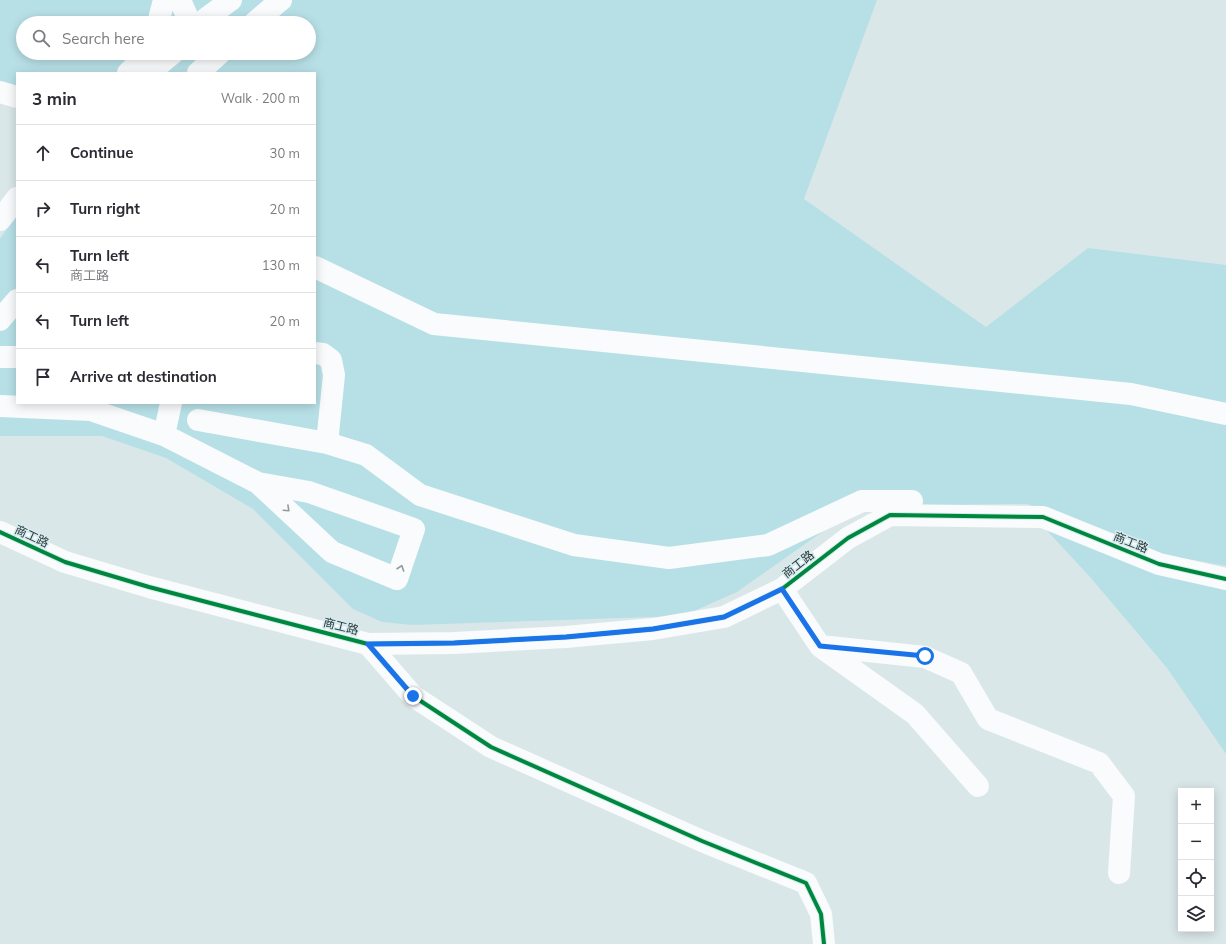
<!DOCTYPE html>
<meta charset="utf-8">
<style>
body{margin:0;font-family:Mulish,"Noto Sans TC",sans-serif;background:#f7f7f7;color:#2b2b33}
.controls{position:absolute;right:12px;bottom:12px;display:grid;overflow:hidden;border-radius:0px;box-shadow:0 2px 10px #0003}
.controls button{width:36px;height:36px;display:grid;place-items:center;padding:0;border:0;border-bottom:1px solid #e1e1e2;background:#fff;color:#2b2b33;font:20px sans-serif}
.stop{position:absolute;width:12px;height:12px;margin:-9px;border:3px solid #1a73e8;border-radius:50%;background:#fff}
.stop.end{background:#1a73e8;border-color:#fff;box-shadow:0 1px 4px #0008}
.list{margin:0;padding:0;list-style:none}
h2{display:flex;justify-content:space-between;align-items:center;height:52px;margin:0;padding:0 16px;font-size:17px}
h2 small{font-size:13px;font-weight:400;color:#7c7c81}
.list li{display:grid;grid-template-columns:26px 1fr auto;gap:12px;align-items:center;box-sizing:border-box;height:56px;padding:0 16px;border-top:1px solid #e1e1e2}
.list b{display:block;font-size:15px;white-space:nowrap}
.list p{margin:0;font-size:13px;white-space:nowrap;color:#7c7c81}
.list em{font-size:13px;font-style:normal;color:#7c7c81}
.icon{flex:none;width:22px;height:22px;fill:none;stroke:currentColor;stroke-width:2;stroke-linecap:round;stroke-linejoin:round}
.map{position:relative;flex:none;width:1226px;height:944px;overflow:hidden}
.search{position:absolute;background:#fff;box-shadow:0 2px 10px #0003;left:16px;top:16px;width:300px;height:44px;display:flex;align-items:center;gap:10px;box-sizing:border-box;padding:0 14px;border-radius:22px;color:#7c7c81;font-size:15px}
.panel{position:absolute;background:#fff;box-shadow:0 2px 10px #0003;left:16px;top:72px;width:300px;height:332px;border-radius:0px}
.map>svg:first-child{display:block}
</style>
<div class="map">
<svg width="1226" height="944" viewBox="0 0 1226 944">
<rect width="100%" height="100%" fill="#dae7e9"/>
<path fill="#b7e0e6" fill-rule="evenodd" d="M0,0h877l-73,199 182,128 102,-79 138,17v301l-65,-12 -134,-50 -168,2 -122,86 -54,24 -271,9 -30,-3 -29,-13 -100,-100 -87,-51 -64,-22h-102v-197l17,-25v189h298v-330h-298v33l-17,-5zM23,23h286v30h-286z
M1027,509l133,51 66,14v180l-59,-86 -77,-91z"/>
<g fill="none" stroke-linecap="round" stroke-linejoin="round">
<path stroke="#f9fbfc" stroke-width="22" d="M180,0l10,23
M158,23l6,-23
M202,23l2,-3 27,-20
M254,23l27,-23
M128,73l21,-20
M149,73l24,-20
M198,73l22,-20
M0,92l17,5
M0,220l17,-22
M315,267l119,57 697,70 95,20
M0,320l17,-20
M315,353l8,1 8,6 3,15 -7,68
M0,357h17
M0,406l91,4v-7
M91,410l73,25 94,48 74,69 65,27 17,-50 -105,-37 -51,-9
M198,420l129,23 39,12 54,40 154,50 95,13 99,-13 94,-44h50
M164,435l7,-32
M0,532l65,30 84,25 219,57 86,-1 112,-6 87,-8 71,-12 58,-28 66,-51 42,-23 153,2 116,47 67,15
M782,589l38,57 105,11 36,16 27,46 111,44 25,33 -5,77
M368,644l45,52 78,51 211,94 104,42 15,31 3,30
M821,647l94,67 63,72"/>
<defs>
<path id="cycleway" d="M0,532l65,30 84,25 219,57 86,-1 112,-6 87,-8 71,-12 58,-28 66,-51 42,-23 153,2 116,47 67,15
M368,644l45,52 78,51 211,94 104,42 15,31 3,30"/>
</defs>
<use href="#cycleway" stroke="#d4ecef" stroke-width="6"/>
<use href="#cycleway" stroke="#00873e" stroke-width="4"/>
</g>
<defs><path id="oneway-chevron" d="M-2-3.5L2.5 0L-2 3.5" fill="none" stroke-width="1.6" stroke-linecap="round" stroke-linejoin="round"/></defs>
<g stroke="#94999a">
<use href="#oneway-chevron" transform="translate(287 509) rotate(43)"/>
<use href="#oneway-chevron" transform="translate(401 568) rotate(-71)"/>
</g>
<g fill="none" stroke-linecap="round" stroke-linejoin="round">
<path stroke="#1a73e8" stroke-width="5" d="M413,696l-45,-52 86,-1 112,-6 87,-8 71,-12 58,-28 38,57 105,10"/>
</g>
<g text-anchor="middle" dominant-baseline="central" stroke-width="3" stroke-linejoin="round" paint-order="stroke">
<g font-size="12" fill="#2e3739" stroke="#d4ecef">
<text transform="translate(32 536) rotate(25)">商工路</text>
<text transform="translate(1131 542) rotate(22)">商工路</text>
<text transform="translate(798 564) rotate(-38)">商工路</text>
<text transform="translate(341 626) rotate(14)">商工路</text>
</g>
</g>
</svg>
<div class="controls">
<button>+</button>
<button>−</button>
<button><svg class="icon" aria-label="locate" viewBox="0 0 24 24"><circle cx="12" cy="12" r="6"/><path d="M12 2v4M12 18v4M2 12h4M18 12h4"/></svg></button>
<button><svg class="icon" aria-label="layers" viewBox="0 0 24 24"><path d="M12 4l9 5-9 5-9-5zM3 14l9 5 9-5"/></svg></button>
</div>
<div class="stop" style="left:925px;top:656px"></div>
<div class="stop end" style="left:413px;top:696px"></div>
<div class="search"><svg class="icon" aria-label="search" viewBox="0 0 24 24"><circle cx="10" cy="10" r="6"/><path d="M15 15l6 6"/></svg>Search here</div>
<section class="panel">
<h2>3 min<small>Walk · 200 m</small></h2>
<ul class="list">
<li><svg class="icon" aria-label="ahead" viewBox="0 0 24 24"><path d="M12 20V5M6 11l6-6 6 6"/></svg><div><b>Continue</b></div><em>30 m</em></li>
<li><svg class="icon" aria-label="right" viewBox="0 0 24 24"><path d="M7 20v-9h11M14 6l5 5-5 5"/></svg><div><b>Turn right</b></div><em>20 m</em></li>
<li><svg class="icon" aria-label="left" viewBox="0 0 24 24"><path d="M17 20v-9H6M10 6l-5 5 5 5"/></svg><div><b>Turn left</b><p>商工路</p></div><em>130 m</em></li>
<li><svg class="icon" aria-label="left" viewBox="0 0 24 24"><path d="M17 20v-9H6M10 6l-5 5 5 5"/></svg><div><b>Turn left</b></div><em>20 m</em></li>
<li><svg class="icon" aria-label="arrive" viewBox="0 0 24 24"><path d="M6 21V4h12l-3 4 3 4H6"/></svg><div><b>Arrive at destination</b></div></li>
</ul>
</section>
</div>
